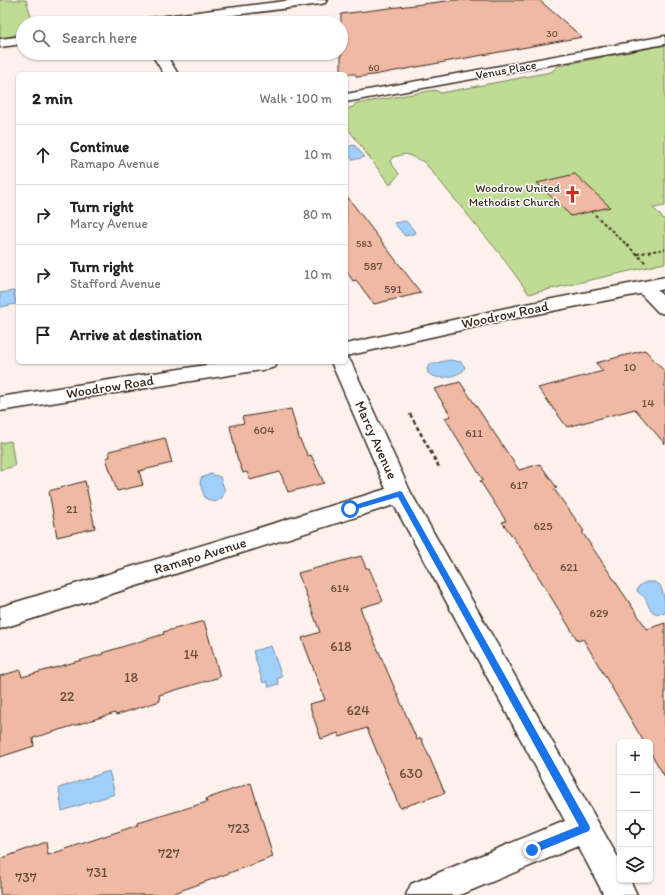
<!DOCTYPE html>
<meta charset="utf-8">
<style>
body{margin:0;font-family:Itim,sans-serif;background:#f6f6f6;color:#222}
.controls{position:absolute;right:12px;bottom:12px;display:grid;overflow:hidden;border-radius:6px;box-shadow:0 1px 3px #0004}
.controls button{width:36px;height:36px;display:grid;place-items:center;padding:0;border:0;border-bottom:1px solid #e0e0e0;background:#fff;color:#222;font:20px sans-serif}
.stop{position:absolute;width:12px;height:12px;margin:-9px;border:3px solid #1a73e8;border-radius:50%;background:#fff}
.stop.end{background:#1a73e8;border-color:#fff;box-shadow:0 1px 4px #0008}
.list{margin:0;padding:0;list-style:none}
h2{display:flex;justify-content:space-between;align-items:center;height:52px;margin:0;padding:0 16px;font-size:17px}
h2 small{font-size:13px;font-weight:400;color:#767676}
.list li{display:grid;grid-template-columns:26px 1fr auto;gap:12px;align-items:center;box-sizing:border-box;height:60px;padding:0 16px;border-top:1px solid #e0e0e0}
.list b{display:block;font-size:15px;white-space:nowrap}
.list p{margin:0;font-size:13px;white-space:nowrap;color:#767676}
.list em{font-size:13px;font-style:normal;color:#767676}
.icon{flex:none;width:22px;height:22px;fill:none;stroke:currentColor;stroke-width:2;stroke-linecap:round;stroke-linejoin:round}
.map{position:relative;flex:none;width:665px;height:895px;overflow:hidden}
.search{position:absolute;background:#fff;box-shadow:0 1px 3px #0004;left:16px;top:16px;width:332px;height:44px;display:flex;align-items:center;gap:10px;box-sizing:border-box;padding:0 14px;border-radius:22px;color:#767676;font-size:15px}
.panel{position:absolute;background:#fff;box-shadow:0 1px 3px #0004;left:16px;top:72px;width:332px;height:292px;border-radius:6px}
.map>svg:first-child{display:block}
</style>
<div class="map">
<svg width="665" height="895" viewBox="0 0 665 895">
<rect width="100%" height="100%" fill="#fcf1ed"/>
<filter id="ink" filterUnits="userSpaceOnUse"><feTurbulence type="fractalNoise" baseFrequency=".025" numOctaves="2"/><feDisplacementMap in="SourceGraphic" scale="8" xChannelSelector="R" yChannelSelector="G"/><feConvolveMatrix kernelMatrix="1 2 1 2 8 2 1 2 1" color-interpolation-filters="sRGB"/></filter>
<g filter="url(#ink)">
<path fill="#bedc94" stroke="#7c8359" d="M0,0h26l5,16 -1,7h-7v9l-23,8z
M665,45v161l-12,2 12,12v43l-136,31 -29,-40 -76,-92 -18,-8 -13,3 -3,4 9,13 -9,11 -44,-59v-17l7,-2 2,-3 80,-14 6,3 110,-21 7,-6z
M11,441l4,25 -15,4v-27z"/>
<path fill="#a1cffc" stroke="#788da3" d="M354,145l11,12 -12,3 -7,-8v-5z
M406,221l10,12 -11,3 -11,-13z
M14,291l2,13 -16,3v-14z
M450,360l11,2 4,5 -2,4c-9,6 -27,10 -35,2l-1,-5 4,-4z
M211,474l9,3 5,14 -4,8 -7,3 -9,-4 -5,-15 1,-5z
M646,582h8l6,3c4,9 5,17 5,28 -14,3 -15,-4 -19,-13 -1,-4 -7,-6 -9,-9l2,-5z
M271,646l11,31 -5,2 2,5 -10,3 -2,-6 -4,2 -10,-32z
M109,771l6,23 -53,17 -3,-23z"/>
<path fill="#efb9a3" stroke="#3b2a1e" d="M455,0h84l43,37 -209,38 -16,2 -2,-3h-14v-60z
M575,174l35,33 -39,9 -34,-33z
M346,195l75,98 -47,11 -18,-24 -3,1 -7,-11z
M645,350l20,22v72l-30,-35 -68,18 -29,-39 65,-17 -7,-8z
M460,382l59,88 21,-6 17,24 -3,1 30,42 -2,1 65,97 18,-6v154l-15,-25v-10h-6l-61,-103 -5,2 -56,-91 -20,-28 4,-1 -26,-40 3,-1 -38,-62 6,-2 -17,-27z
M291,409l8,29 9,18 3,-1 13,28 -36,9 -8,-20 -30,8 -3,-8 -4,1 -6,-16 -7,-31 14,-3 -2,-6z
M165,438l7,25 -33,8 4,14 -26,6 -11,-33 4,-1 -1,-6z
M85,481l10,47 -38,9 -8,-46z
M361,556l5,12h3l14,33 -23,7 57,132 4,-2 24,55 -45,15 -33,-80 -27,9 -2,-4 -17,6 -12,-35 16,-4 -23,-62 18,-6 -22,-59z
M204,621l16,56 -61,18 1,6 -44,14 -1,-2 -82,25 1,8 -34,11v-81l20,-6 2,7 81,-23 -1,-1 62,-19 -1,-2z
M251,783l22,74 -104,38h-169v-36l46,-17 2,13 90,-30v-2l69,-21 -1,-3z"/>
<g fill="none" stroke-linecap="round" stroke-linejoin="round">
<defs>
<path id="minor" d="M293,0h34l-2,3 -4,1 -150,19h-35l2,-3 4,-1z
M23,36v8l-23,3v-8z
M665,36v8l-319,58v-8z
M151,53h14l13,21h-14z
M644,282l7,2 14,14v16l-7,-2 -23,-24 2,-4z
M346,357l5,5 60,131 209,368v19h10l7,15h-33l-26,-49 -118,49h-54l5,-11 154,-63 -171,-316 -394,124v-22l386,-118 -55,-127h15z"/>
<path id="tertiary" d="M665,277v12l-159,31 -160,36v-12l160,-36z
M225,362h53l-3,5 -7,2 -268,42v-14z"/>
</defs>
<use href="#minor" stroke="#3b2a1e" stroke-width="3"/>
<use href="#tertiary" stroke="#3b2a1e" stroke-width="3"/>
<path stroke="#3b2a1e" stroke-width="2" stroke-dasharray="3 2.5" stroke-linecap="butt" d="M591,211l56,53
M637,254l28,-5"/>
<path stroke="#3b2a1e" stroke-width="2.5" stroke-dasharray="4 3" stroke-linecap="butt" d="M410,414l29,53"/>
<use href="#minor" fill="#fff" fill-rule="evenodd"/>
<use href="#tertiary" fill="#fff" fill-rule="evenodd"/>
</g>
</g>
<path fill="#1a73e8" d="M400,491l2,1 187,333 1,3 -1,3 -57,23 -3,-1 -1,-3 1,-4 50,-20 -181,-329 -48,14 -3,-2 1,-2z"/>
<defs>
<symbol id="church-bare" viewBox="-9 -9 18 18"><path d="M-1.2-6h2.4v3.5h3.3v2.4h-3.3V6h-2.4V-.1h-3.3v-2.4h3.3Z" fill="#c8321e" stroke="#fff" stroke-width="2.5" paint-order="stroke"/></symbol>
</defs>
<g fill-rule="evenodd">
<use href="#church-bare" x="560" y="182" width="25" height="25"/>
</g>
<g text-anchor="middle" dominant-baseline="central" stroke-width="3" stroke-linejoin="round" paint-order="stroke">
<g font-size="10" fill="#684e3f">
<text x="552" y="33">30</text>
<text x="374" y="67">60</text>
<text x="364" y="243">583</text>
</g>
<g font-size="12" fill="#3b2a1e" stroke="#fff">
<text transform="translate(506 70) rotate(-10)">Venus Place</text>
</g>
<g font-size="12" fill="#3b2a1e" stroke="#fff" text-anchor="end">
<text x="560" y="188">Woodrow United<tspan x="560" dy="14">Methodist Church</tspan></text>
</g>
<g font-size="12" fill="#684e3f">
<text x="373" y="266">587</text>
<text x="393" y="289">591</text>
<text x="630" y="367">10</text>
<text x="648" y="403">14</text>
<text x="264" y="430">604</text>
<text x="474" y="433">611</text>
<text x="519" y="485">617</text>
<text x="72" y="509">21</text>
<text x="543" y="526">625</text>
<text x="569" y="567">621</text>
<text x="340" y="588">614</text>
<text x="599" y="613">629</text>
</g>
<g font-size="14" fill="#3b2a1e" stroke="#fff">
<text transform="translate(505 315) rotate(-12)">Woodrow Road</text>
<text transform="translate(110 387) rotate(-9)">Woodrow Road</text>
<text transform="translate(376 440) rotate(66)">Marcy Avenue</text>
<text transform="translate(200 556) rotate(-17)">Ramapo Avenue</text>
</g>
<g font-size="14" fill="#684e3f">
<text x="341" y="646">618</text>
<text x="191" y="654">14</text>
<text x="131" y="677">18</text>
<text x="67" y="696">22</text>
<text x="358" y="710">624</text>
<text x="411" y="773">630</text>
<text x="239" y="828">723</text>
<text x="169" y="853">727</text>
<text x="97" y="872">731</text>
<text x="26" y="877">737</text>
</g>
</g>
</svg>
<div class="controls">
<button>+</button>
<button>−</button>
<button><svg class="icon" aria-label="locate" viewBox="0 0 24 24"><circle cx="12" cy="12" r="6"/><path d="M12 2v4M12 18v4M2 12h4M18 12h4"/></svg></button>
<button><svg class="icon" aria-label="layers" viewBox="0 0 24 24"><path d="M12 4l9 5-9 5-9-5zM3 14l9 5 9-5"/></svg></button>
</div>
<div class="stop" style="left:350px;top:509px"></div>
<div class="stop end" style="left:532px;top:850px"></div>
<div class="search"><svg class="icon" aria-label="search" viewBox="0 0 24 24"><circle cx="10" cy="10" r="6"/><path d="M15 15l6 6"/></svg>Search here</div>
<section class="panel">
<h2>2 min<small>Walk · 100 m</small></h2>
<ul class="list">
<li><svg class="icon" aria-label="ahead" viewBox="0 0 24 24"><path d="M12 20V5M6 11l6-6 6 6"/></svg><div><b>Continue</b><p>Ramapo Avenue</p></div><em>10 m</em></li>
<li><svg class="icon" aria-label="right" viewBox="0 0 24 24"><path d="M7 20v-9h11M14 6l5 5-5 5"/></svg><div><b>Turn right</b><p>Marcy Avenue</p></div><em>80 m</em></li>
<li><svg class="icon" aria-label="right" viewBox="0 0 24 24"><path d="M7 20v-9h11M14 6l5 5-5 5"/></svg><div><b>Turn right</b><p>Stafford Avenue</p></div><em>10 m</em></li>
<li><svg class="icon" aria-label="arrive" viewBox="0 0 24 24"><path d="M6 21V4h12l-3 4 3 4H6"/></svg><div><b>Arrive at destination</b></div></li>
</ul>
</section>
</div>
